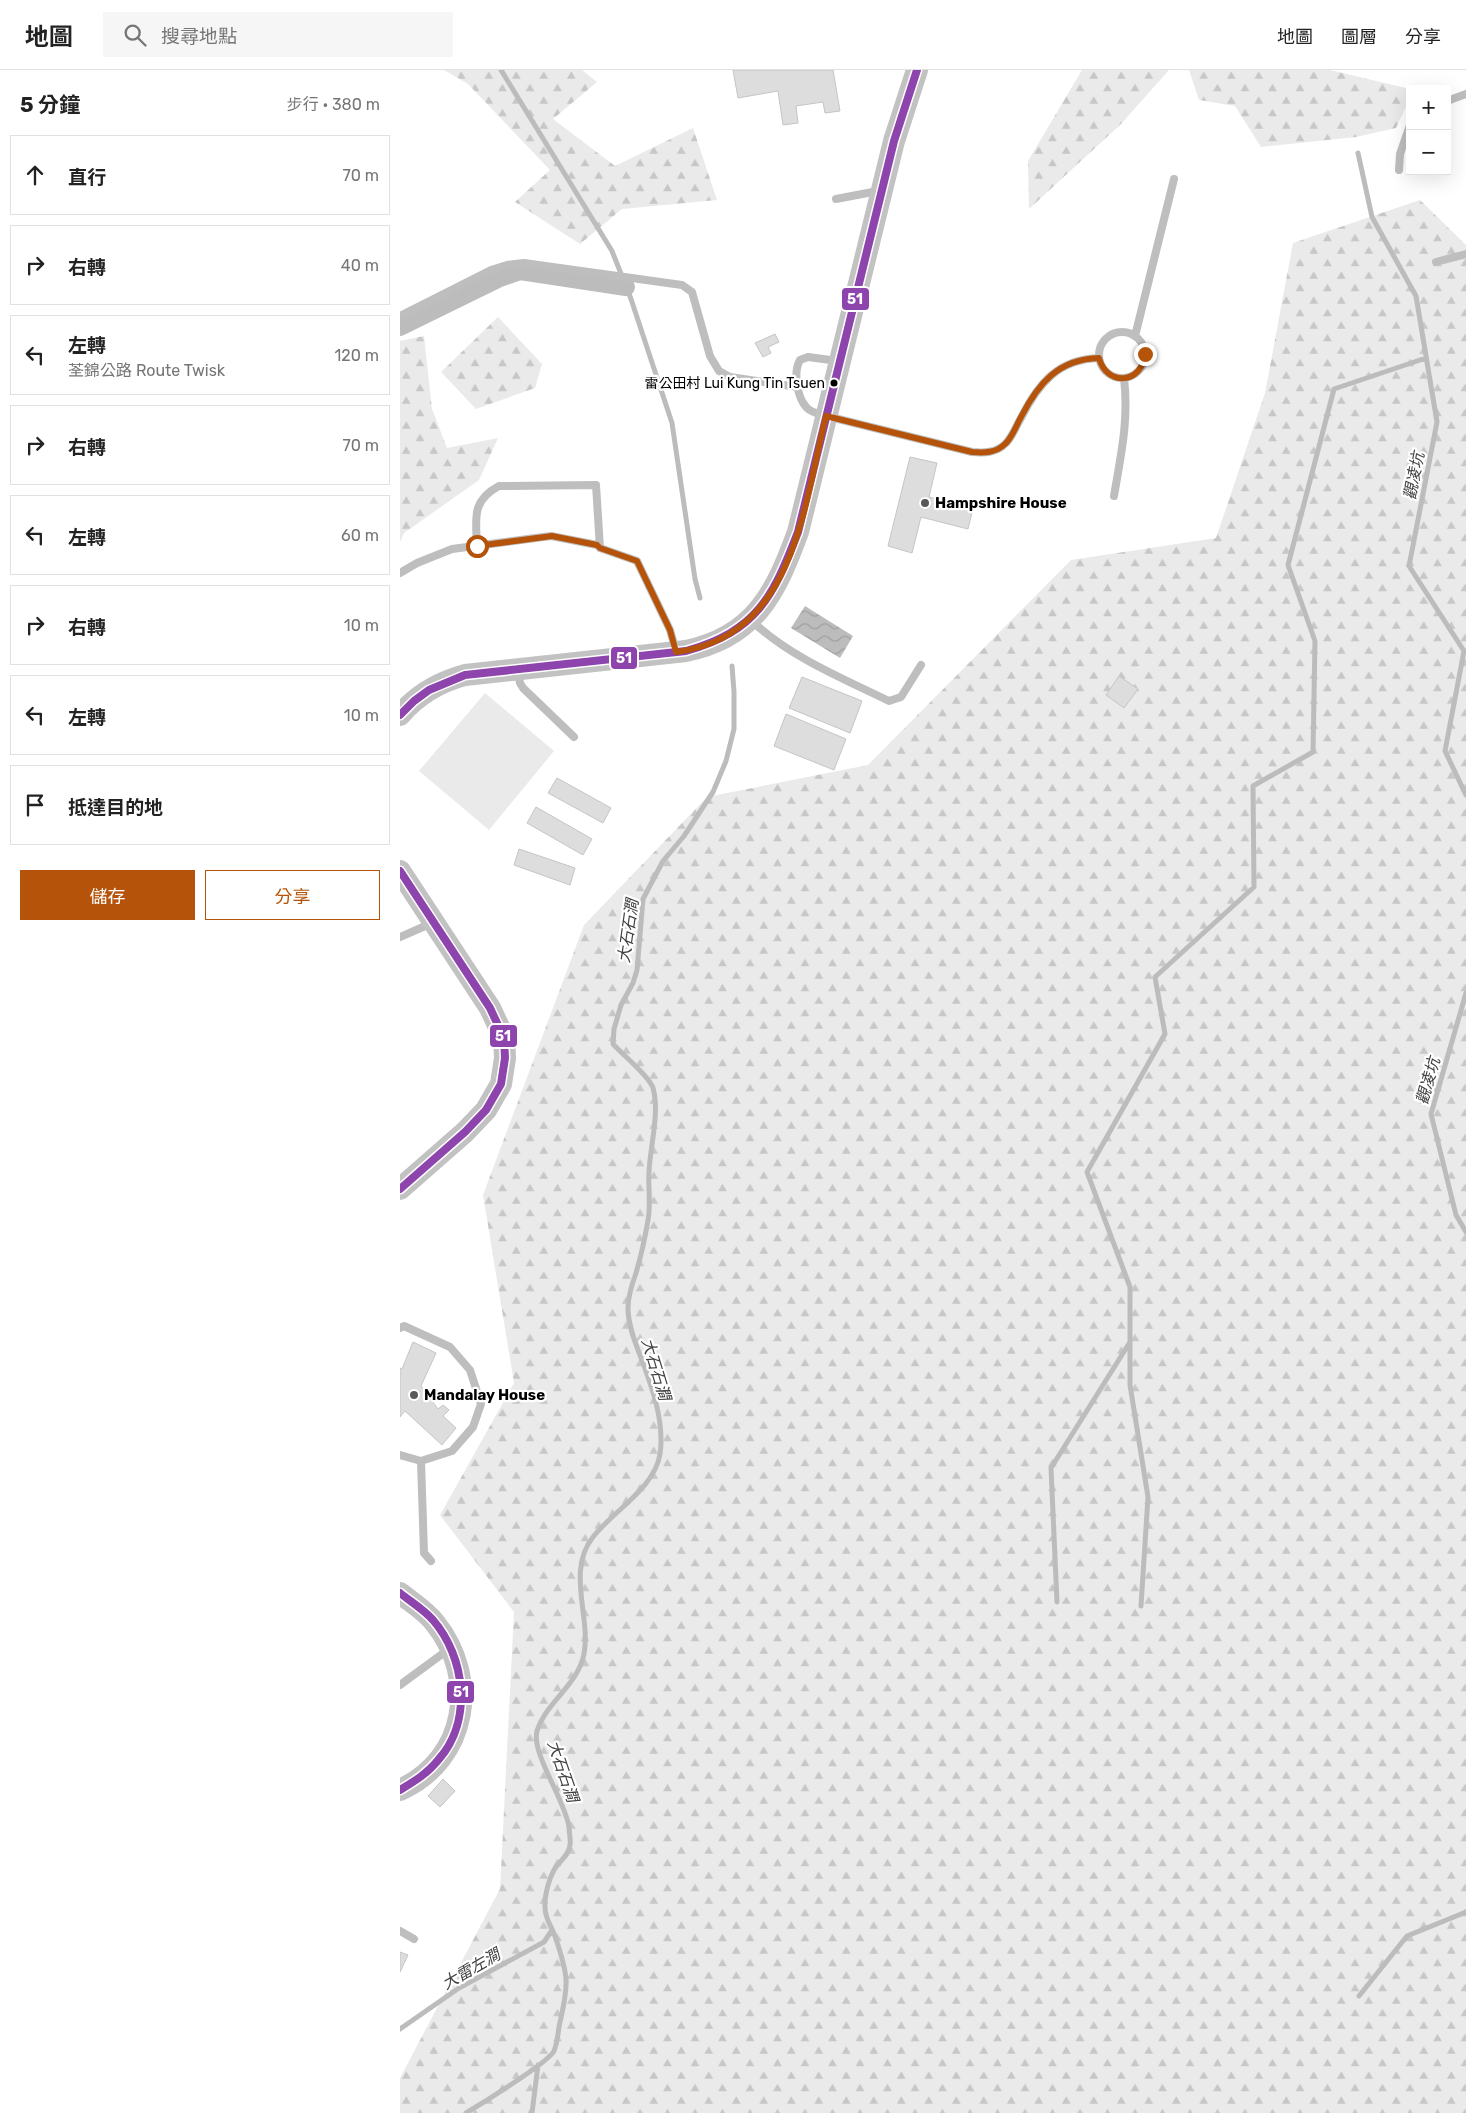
<!DOCTYPE html>
<html lang="zh-TW">
<meta charset="utf-8">
<style>
body{margin:0;font-family:Rubik,"Noto Sans TC",sans-serif;background:#f6f6f6;color:#222}
.controls{position:absolute;right:15px;top:15px;display:grid;overflow:hidden;border-radius:0px;box-shadow:0 5px 20px #0002}
.controls button{width:45px;height:45px;display:grid;place-items:center;padding:0;border:0;border-bottom:1px solid #e0e0e0;background:#fff;color:#222;font:25px sans-serif}
.stop{position:absolute;width:15px;height:15px;margin:-11px;border:4px solid #b45309;border-radius:50%;background:#fff}
.stop.end{background:#b45309;border-color:#fff;box-shadow:0 1px 5px #0008}
.list{margin:0;padding:0;list-style:none}
h2{display:flex;justify-content:space-between;align-items:center;height:65px;margin:0;padding:0 20px;font-size:21px}
h2 small{font-size:16px;font-weight:400;color:#767676}
.list li{display:grid;grid-template-columns:32px 1fr auto;gap:15px;align-items:center;box-sizing:border-box;height:80px;margin:0 10px 10px;padding:0 10px;border:1px solid #e0e0e0;border-radius:0px}
.list b{display:block;font-size:19px;white-space:nowrap}
.list p{margin:0;font-size:16px;white-space:nowrap;color:#767676}
.list em{font-size:16px;font-style:normal;color:#767676}
.actions{display:flex;gap:10px;padding:15px 20px}
.actions a{flex:1;padding:11px 0;border:1px solid #b45309;border-radius:0px;text-align:center;font-size:18px;color:#b45309}
.actions .main{background:#b45309;color:#fff}
.icon{flex:none;width:28px;height:28px;fill:none;stroke:currentColor;stroke-width:2;stroke-linecap:round;stroke-linejoin:round}
.map{position:relative;flex:none;width:1066px;height:2043px;overflow:hidden}
header{display:flex;align-items:center;gap:30px;box-sizing:border-box;height:70px;padding:0 25px;background:#fff;border-bottom:1px solid #e0e0e0}
header strong{font-size:24px}
nav{display:flex;gap:28px;margin-inline-start:auto;font-size:18px}
.search{width:350px;height:45px;background:#f6f6f6;display:flex;align-items:center;gap:12px;box-sizing:border-box;padding:0 18px;border-radius:0px;color:#767676;font-size:19px}
main{display:flex}
aside{flex:1;background:#fff}
.map>svg:first-child{display:block}
</style>
<header>
<strong>地圖</strong>
<div class="search"><svg class="icon" aria-label="search" viewBox="0 0 24 24"><circle cx="10" cy="10" r="6"/><path d="M15 15l6 6"/></svg>搜尋地點</div>
<nav><a>地圖</a><a>圖層</a><a>分享</a></nav>
</header>
<main>
<aside>
<h2>5 分鐘<small>步行 · 380 m</small></h2>
<ul class="list">
<li><svg class="icon" aria-label="ahead" viewBox="0 0 24 24"><path d="M12 20V5M6 11l6-6 6 6"/></svg><div><b>直行</b></div><em>70 m</em></li>
<li><svg class="icon" aria-label="right" viewBox="0 0 24 24"><path d="M7 20v-9h11M14 6l5 5-5 5"/></svg><div><b>右轉</b></div><em>40 m</em></li>
<li><svg class="icon" aria-label="left" viewBox="0 0 24 24"><path d="M17 20v-9H6M10 6l-5 5 5 5"/></svg><div><b>左轉</b><p>荃錦公路 Route Twisk</p></div><em>120 m</em></li>
<li><svg class="icon" aria-label="right" viewBox="0 0 24 24"><path d="M7 20v-9h11M14 6l5 5-5 5"/></svg><div><b>右轉</b></div><em>70 m</em></li>
<li><svg class="icon" aria-label="left" viewBox="0 0 24 24"><path d="M17 20v-9H6M10 6l-5 5 5 5"/></svg><div><b>左轉</b></div><em>60 m</em></li>
<li><svg class="icon" aria-label="right" viewBox="0 0 24 24"><path d="M7 20v-9h11M14 6l5 5-5 5"/></svg><div><b>右轉</b></div><em>10 m</em></li>
<li><svg class="icon" aria-label="left" viewBox="0 0 24 24"><path d="M17 20v-9H6M10 6l-5 5 5 5"/></svg><div><b>左轉</b></div><em>10 m</em></li>
<li><svg class="icon" aria-label="arrive" viewBox="0 0 24 24"><path d="M6 21V4h12l-3 4 3 4H6"/></svg><div><b>抵達目的地</b></div></li>
</ul>
<div class="actions"><a class="main">儲存</a><a>分享</a></div>
</aside>
<div class="map">
<svg width="1066" height="2043" viewBox="0 0 1066 2043">
<defs>
<pattern id="forest-firs" width="22" height="20" patternUnits="userSpaceOnUse" patternTransform="scale(1.25)"><rect width="22" height="20" fill="#eaeaea"/><path d="M5 1l3.5 6h-7zM16 11l3.5 6h-7z" fill="#c7c7c7"/></pattern>
<pattern id="water-waves" width="16" height="10" patternUnits="userSpaceOnUse" patternTransform="scale(1.25)"><rect width="16" height="10" fill="#bcbcbc"/><path d="M0 5q4-4 8 0t8 0" fill="none" stroke="#a0a0a0"/></pattern>
</defs>
<rect width="100%" height="100%" fill="#fff"/>
<path fill="url(#forest-firs)" d="M44,0h138l15,12 -44,37 62,47 78,-38 24,72 -95,9 -42,35 -65,-42 35,-32 -82,-86z
M682,0h87l-48,54 -92,85 -1,-48z
M789,0h141l80,19v9l-14,30 -40,9 -95,10 -26,-41 -36,-6z
M1020,130l46,45v1868h-1066v-35l100,-189 14,-277 -74,-97 74,-132 -31,-188 101,-270 123,-128 161,-32 203,-205 145,-22 49,-145 28,-150z
M98,247l44,47 -7,24 -59,21 -35,-37z
M24,266l8,73 15,39 51,-10 -19,42 -75,53 -4,9v-201z"/>
<path fill="#eaeaea" d="M85,623l69,58 -65,79 -70,-59z"/>
<path fill="url(#water-waves)" d="M405,536l48,30 -13,22 -49,-30z"/>
<g fill="none" stroke-linecap="round" stroke-linejoin="round">
<path stroke="#bcbcbc" stroke-width="5" d="M101,0l111,181 19,48 41,124 23,156 5,19
M958,83l14,64 44,79 21,126 -28,144 55,85 -19,100 21,44
M1066,923l-35,121 25,101 10,17
M657,1532l-6,-134 79,-126
M741,1536l7,-109 -18,-112v-98l-43,-115 78,-138 -10,-57 99,-90 -1,-101 60,-34 2,-111 -27,-76 46,-176 92,-31
M959,1926l48,-60 59,-24
M0,1959l59,-41 85,-46 8,-12
M66,2043c15,-9 83,-51 88,-62 3,-7 4,-17 5,-24 3,-15 8,-32 7,-48 -1,-13 -6,-28 -10,-40 -4,-12 -12,-22 -11,-35 0,-10 4,-25 9,-34 5,-9 15,-14 16,-25 1,-5 -1,-13 -1,-18 -4,-27 -38,-74 -32,-96 9,-29 41,-46 47,-77 7,-38 -18,-83 9,-117 19,-25 62,-49 67,-83 5,-33 -9,-70 -20,-99 -6,-15 -12,-31 -12,-47 0,-11 4,-24 8,-35 5,-17 9,-35 12,-53 3,-16 0,-31 1,-48 1,-25 11,-60 4,-84 -4,-12 -30,-33 -40,-44l1,-15 7,-24 12,-22 4,-13 6,-71 20,-38 21,-25 29,-44 13,-31 8,-32v-37l-2,-26
M132,2043l6,-48"/>
<path stroke="#bcbcbc" stroke-width="18" d="M0,257l100,-49 20,-7 106,16"/>
</g>
<path fill="#ddd" stroke="#c5c5c5" d="M333,0h100l7,41 -15,2 -2,-11 -27,4 2,17 -15,2 -5,-34 -40,7z
M375,264l4,8 -11,5 3,6 -8,4 -8,-14z
M510,387l27,6 -8,34 44,11 -5,21 -47,-12 -9,36 -24,-7z
M719,606l19,13 -14,19 -18,-13z
M402,607l60,24 -12,32 -61,-25z
M386,644l60,25 -12,31 -60,-24z
M157,708l54,30 -8,15 -55,-30z
M136,737l56,32 -9,16 -56,-32z
M119,779l56,19 -5,17 -56,-20z
M13,1272l23,11 -15,33 17,23 5,-4 6,5 -6,6 13,12 -14,17 -37,-34 -5,6v-49l2,1z
M43,1709l12,12 -15,16 -12,-11z
M0,1882l8,3 -8,17z"/>
<g fill="none" stroke-linecap="round" stroke-linejoin="round">
<path stroke="#bebebe" stroke-width="8" d="M1047,31l19,-7
M999,100l1,-16 10,-29
M436,129l42,-8
M1036,192l30,-8
M0,246l91,-46 16,-5 17,-2 158,22 10,7 18,64 9,15 11,6 68,10
M699 285a23 23 0 1 1 46 0a23 23 0 1 1-46 0Z
M735,266l39,-157
M438,291l-30,-4 -8,3c-7,12 -3,38 7,48 5,5 13,6 19,8l146,36c12,1 24,1 33,-8 7,-6 11,-18 16,-26 17,-34 37,-59 78,-60
M714,426c7,-42 15,-76 10,-118
M77,476c-1,-28 -6,-45 22,-60l97,-1 4,63
M0,503l17,-10 35,-14 99,-13 46,9 3,3 37,13 33,69 6,21
M352,551c38,36 90,57 137,80l12,-4 20,-32
M118,602l2,11 3,5 51,49
M0,867l32,-14
M0,1258l4,-2 46,21 20,23 11,34 -8,23 -21,24 -31,10 -21,-6
M21,1391l3,92 7,8
M0,1615l49,-36
M0,1861l14,8"/>
<path stroke="#c2c2c2" stroke-width="22" d="M0,645c17,-20 39,-33 65,-40l221,-24c69,-14 90,-59 112,-119l96,-391 23,-71
M0,801l90,137 14,30 1,20 -4,26 -15,26 -21,22 -65,57
M0,1523c11,9 26,18 35,30 44,55 33,136 -35,167"/>
<defs>
<path id="bus-1" d="M0,645l14,-14 15,-11 36,-15 221,-24c71,-20 87,-54 112,-119l96,-391 23,-71
M0,801l90,137 14,30 1,20 -4,26 -15,26 -21,22 -65,57
M0,1523c11,9 23,16 33,27 32,37 40,100 6,139 -11,14 -24,22 -39,31"/>
</defs>
<use href="#bus-1" stroke="#fff" stroke-width="11"/>
<use href="#bus-1" stroke="#8e44ad" stroke-width="8"/>
</g>
<g fill="none" stroke-linecap="round" stroke-linejoin="round">
<path stroke="#b45309" stroke-width="6" d="M77,476l75,-10 45,9 3,3 37,13 33,69 6,22c118,-15 127,-143 150,-236l146,36c12,1 24,1 33,-8 7,-6 11,-18 16,-27 17,-33 37,-58 78,-59 8,29 43,26 46,-4"/>
</g>
<circle fill="#000" stroke="#fff" stroke-width="2" cx="434" cy="313" r="4.5"/>
<g fill="#595959" stroke="#fff" stroke-width="2">
<circle cx="525" cy="433" r="5"/>
<circle cx="14" cy="1325" r="5"/>
</g>
<g text-anchor="middle" dominant-baseline="central" stroke-width="4.5" stroke-linejoin="round" paint-order="stroke">
<g font-size="14" fill="#000" stroke="#fff" text-anchor="end">
<text x="425" y="313">雷公田村 Lui Kung Tin Tsuen</text>
</g>
<g font-size="15" font-weight="bold" fill="#000" stroke="#fff" text-anchor="start">
<text x="535" y="433">Hampshire House</text>
<text x="24" y="1325">Mandalay House</text>
</g>
<g font-size="16" font-style="italic" fill="#414141" stroke="#fff">
<text transform="translate(1014 406) rotate(-79)">觀凌坑</text>
<text transform="translate(228 861) rotate(-82)">大石石澗</text>
<text transform="translate(1028 1011) rotate(-74)">觀凌坑</text>
<text transform="translate(256 1299) rotate(73)">大石石澗</text>
<text transform="translate(163 1701) rotate(71)">大石石澗</text>
<text transform="translate(71 1899) rotate(-30)">大雷左澗</text>
</g>
</g>
<g stroke="#fff" stroke-width="2">
<rect x="441" y="217" width="29" height="24" rx="5" fill="#8e44ad"/>
<rect x="210" y="576" width="28" height="24" rx="5" fill="#8e44ad"/>
<rect x="89" y="954" width="29" height="24" rx="5" fill="#8e44ad"/>
<rect x="46" y="1610" width="29" height="24" rx="5" fill="#8e44ad"/>
</g>
<g font-size="14" text-anchor="middle" font-weight="bold" fill="#fff">
<text x="455" y="234">51</text>
<text x="224" y="593">51</text>
<text x="103" y="971">51</text>
<text x="61" y="1627">51</text>
</g>
</svg>
<div class="controls">
<button>+</button>
<button>−</button>
</div>
<div class="stop" style="left:77px;top:476px"></div>
<div class="stop end" style="left:745px;top:284px"></div>
</div>
</main>
